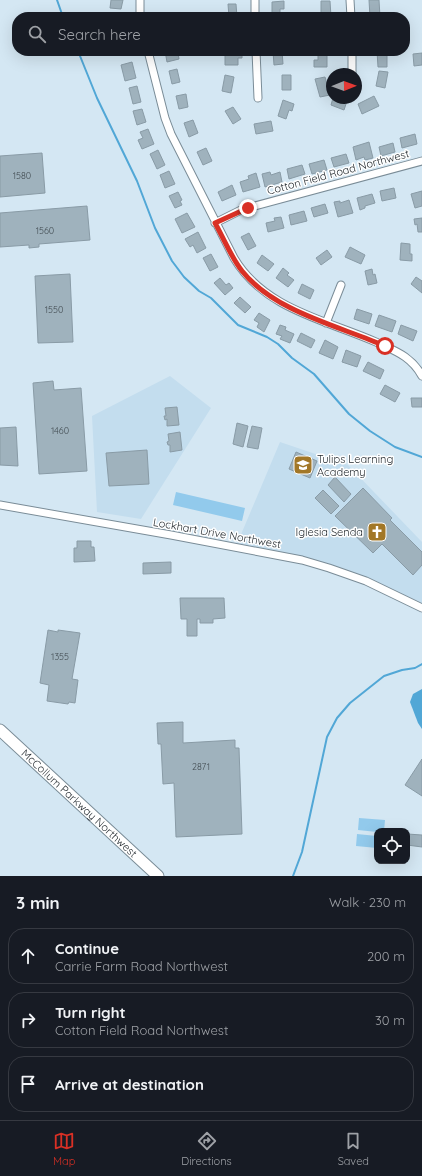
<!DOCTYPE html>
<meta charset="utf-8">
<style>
body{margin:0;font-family:Quicksand,sans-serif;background:#242831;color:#f1f3f6}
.controls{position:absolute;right:12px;bottom:12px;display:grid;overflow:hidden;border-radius:8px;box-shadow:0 4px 16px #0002}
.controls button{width:36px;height:36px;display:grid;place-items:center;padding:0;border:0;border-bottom:1px solid #363941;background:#171b24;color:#f1f3f6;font:20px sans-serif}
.compass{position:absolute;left:326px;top:68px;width:36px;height:36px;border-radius:50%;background:#171b24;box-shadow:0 4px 16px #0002;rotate:89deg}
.stop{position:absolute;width:12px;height:12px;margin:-9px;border:3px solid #d93025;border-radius:50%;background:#fff}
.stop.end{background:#d93025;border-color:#fff;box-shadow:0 1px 4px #0008}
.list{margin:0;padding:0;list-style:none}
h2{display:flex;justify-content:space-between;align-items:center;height:52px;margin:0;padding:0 16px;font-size:17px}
h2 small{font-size:13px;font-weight:400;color:#9ea1a6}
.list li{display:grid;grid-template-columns:26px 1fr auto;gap:12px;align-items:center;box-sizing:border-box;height:56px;margin:0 8px 8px;padding:0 8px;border:1px solid #363941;border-radius:16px}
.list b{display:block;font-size:15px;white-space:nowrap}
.list p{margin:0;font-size:13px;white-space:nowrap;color:#9ea1a6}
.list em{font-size:13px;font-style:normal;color:#9ea1a6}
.icon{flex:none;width:22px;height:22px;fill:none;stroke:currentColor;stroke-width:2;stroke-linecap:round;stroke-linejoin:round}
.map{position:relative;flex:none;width:422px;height:876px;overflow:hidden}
.search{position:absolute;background:#171b24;box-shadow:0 4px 16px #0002;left:12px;right:12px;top:12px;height:44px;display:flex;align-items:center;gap:10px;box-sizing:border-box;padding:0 14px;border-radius:16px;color:#9ea1a6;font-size:15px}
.sheet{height:244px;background:#171b24}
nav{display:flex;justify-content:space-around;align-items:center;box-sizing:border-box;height:56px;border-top:1px solid #363941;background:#171b24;font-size:11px;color:#9ea1a6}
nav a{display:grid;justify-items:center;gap:2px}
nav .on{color:#d93025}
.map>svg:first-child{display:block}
</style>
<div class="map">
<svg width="422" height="876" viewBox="0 0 422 876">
<rect width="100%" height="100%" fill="#d4e7f3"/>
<path fill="#c3ddee" d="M170,376l41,32 -70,111 -44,-7 -5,-96z
M280,442l68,23 74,77v61l-47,-21 -66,-24 -72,-14z"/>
<path fill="#92caec" d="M176,492l69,16 -3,13 -69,-16z
M359,818l26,2 -1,11 -7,1 -19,-2z
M357,834l20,2v12l-21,-2z"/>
<path fill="#51a7d6" d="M422,689v40l-4,-6 -8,-21 3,-8z"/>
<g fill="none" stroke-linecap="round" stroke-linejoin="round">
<path stroke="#51a7d6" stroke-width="2" d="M57,0l6,17
M78,51l19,47 40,83 18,47 17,33 12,16 15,14 12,7 27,27 29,12 11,7 14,14 22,16 35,40 21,17 25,16 27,10
M293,876l9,-24 25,-115 10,-19 13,-15 34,-27 18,-6 13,-2 7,-4"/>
</g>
<path fill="#9fb2bd" stroke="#899ba6" d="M111,0h12l-2,9 -11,-1z
M369,0h10l1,17h-10z
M284,1v8h-4v7h-8v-14z
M321,1h9l1,16h-10z
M228,4h8l1,13h-8z
M165,51h9l1,3 3,-1 1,6 -12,3z
M225,51h17v7h-4v7h-13z
M273,51h9l1,13 -9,1z
M318,51h9v16h-13v-7h4z
M377,51h10v16h-9z
M422,53v12l-8,1 -1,-12z
M132,62l4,16 -11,3 -4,-16z
M177,69l3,13 -8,2 -3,-13z
M379,71l9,1 -3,16 -9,-2z
M225,75l9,2 -3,16 -9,-2z
M282,75h9v15h-9z
M325,77l5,18 -10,2 -5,-18z
M137,86l4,16 -8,2 -4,-16z
M186,94l2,13 -9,2 -3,-13z
M374,96l5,10 -17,8 -4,-10z
M333,98l14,3 -3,9 -13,-5z
M283,100l11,4 -2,7 -3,-1 -3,9 -8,-3z
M233,107l8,12 -8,5 -8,-13z
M142,109l4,13 -9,3 -4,-14z
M193,120l5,13 -9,4 -5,-14z
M271,121l2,10 -17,3 -2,-10z
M148,129l6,15 -12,5 -4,-9 5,-2 -3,-6z
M415,134l2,10 -15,4 -2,-10z
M369,142l4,16 -8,2 -1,-3 -8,3 -3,-13z
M393,143l2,9 -14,4 -2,-9z
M206,148l6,13 -9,4 -6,-13z
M158,150l7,15 -8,4 -7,-15z
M42,153l3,40 -45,4v-41z
M346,154l3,9 -15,4 -3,-9z
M324,160l3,10 -15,4 -3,-10z
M302,165l3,9 -16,5 -2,-10z
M169,171l6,13 -10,4 -5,-13z
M270,172l1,3 9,-3 2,10 -17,5 -3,-13z
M256,173l4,14 -17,5 -3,-10 9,-3 -1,-3z
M232,185l4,10 -14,6 -4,-9z
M394,188l2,10 -14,3 -2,-10z
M422,191v15l-7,2 -4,-14z
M178,192l4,8 -2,1 2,4 -7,3 -6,-12z
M372,194l3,9 -10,3v2l-5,2 -3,-12z
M349,200l4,13 -15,4 -4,-15 6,-1v2z
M325,204l3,9 -14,4 -3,-9z
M87,206l3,34 -51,4v3l-10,1v-3l-29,2v-34z
M304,211l3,10 -16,4 -2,-10z
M187,213l8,14 -13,6 -7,-14z
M281,217l3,11 -16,4 -2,-9 9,-2 -1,-3z
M422,218v14h-4l-1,-8 -2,1 -1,-6z
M198,232l8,16 -9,5 -4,-8 -3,2 -5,-8z
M249,233l7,13 -8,4 -7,-13z
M401,243l9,1v10h2v7l-12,-1z
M350,247l15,8 -4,9 -16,-7z
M327,250l5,7 -11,8 -5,-7z
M211,254l7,13 -8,4 -7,-13z
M262,255l12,9 -6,7 -11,-8z
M283,268l6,5 -2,2 7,5 -6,7 -12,-9z
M372,269l1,6 2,-1 2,9 -9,2 -3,-14z
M70,274l3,68 -35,1 -3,-67z
M416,277l6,4v12l-11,-9z
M220,278l6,7 3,-2 4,5 -8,7 -11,-12z
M302,284l12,6 -4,9 -12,-6z
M240,297l11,10 -6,6 -11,-10z
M357,309l15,5 -3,10 -15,-5z
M259,313l11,7 -6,12 -7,-5 2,-4 -5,-3z
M379,315l17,6 -4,11 -17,-6z
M280,325l6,2 -1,3 9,4 -4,9 -10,-4 2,-3 -6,-2z
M401,325l16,6 -4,10 -15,-7z
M301,333l14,7 -4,8 -14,-7z
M325,340l13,7 -5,12 -14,-6z
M346,350l15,6 -4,11 -15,-5z
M368,362l16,8 -4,9 -17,-8z
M53,381l1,9 27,-2 6,83 -48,3 -6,-91z
M385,385l15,8 -5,9 -15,-8z
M411,398h11v9h-10z
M177,407l2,18 -12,1v-7l-2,1 -1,-4h2l-1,-8z
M237,423l11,3 -5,21 -10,-3z
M252,426l10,2 -4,21 -11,-2z
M16,427l2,39 -18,-1v-37z
M180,432l2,18 -12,2v-7h-2l-1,-3 2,-1 -1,-7z
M147,450l2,34 -40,2 -3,-33z
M296,452l21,9 -7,17 -21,-9z
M335,477l16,17 -7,8 -16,-17z
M363,488l29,30 -2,2 32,32v13l-9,10 -31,-31 -9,9 -38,-37z
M323,490l16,16 -8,8 -16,-16z
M77,541h14v6h3l1,14 -21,1v-14h3z
M171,562v11l-28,1v-11z
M180,598h44l1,20 -12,1v4h-13v-4h-3v17h-10v-17h-6z
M48,630l10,2v-2l22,3 -8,46 6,1 -3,23 -6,-1 -1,2 -21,-3 2,-16 -9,-2z
M183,722v21l52,-3v8h4l3,86 -66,3 -2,-54 -11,1 -2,-40h-3l-1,-21z
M422,759v37l-17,-11z
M407,834l15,1v12l-15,-2z"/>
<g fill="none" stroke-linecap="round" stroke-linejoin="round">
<defs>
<path id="street" d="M255,0v17
M350,0l1,17
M140,17v-17
M148,51l17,67 6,16 63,124c30,51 92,62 142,84 19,9 35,14 46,34
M256,51l2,47
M352,51v23
M215,223l26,-13 14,-4 167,-45
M326,323l15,-38
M0,505l171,30 131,25 27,8 37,13 56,27"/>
<g id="primary">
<path id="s1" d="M0,730l158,146"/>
</g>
</defs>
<use href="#street" stroke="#7a8c97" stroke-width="9"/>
<use href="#primary" stroke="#7a8c97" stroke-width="13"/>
<use href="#street" stroke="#fff" stroke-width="7"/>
<use href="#primary" stroke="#fff" stroke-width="11"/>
</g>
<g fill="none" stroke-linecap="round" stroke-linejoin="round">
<path stroke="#d93025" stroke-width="5" d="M248,208l-33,15c9,16 16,34 27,48 33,41 97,55 143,75"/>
</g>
<defs>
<symbol id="school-square" viewBox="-11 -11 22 22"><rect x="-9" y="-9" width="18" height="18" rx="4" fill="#a27727" stroke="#fff"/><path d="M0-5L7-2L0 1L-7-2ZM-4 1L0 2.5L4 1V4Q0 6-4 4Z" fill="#fff"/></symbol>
<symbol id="church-square" viewBox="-11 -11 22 22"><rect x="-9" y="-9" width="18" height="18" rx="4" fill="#a27727" stroke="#fff"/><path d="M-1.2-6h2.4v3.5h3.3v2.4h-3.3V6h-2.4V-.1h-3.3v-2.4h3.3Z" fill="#fff"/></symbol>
</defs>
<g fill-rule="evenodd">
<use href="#school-square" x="292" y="454" width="22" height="22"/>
<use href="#church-square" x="366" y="521" width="22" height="22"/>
</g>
<g text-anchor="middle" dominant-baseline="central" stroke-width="3" stroke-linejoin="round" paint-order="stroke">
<g font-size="9" fill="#434d53">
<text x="22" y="175">1580</text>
<text x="45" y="230">1560</text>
<text x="54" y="309">1550</text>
<text x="60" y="430">1460</text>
<text x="60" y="656">1355</text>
<text x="201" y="766">2871</text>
</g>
<g font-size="11" fill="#242b30" stroke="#fff">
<text transform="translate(338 172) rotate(-15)">Cotton Field Road Northwest</text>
<text transform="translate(217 533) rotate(10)">Lockhart Drive Northwest</text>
<text stroke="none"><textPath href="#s1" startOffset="108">McCollum Parkway Northwest</textPath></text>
</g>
<g font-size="11" fill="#242b30" stroke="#fff" text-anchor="start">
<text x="317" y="459">Tulips Learning<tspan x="317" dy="13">Academy</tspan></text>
<text x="363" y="532" text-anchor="end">Iglesia Senda</text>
</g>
</g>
</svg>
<div class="controls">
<button><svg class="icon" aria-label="locate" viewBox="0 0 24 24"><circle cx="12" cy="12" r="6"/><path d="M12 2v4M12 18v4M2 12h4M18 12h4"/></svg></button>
</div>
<svg class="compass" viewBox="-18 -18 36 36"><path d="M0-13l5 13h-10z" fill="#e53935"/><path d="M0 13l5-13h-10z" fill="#9ea1a6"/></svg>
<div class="stop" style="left:385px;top:346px"></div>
<div class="stop end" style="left:248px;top:208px"></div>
<div class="search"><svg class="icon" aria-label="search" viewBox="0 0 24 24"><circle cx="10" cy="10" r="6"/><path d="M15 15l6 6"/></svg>Search here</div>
</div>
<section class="sheet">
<h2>3 min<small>Walk · 230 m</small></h2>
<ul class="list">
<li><svg class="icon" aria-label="ahead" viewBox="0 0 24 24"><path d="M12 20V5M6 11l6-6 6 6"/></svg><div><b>Continue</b><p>Carrie Farm Road Northwest</p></div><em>200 m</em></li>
<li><svg class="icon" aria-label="right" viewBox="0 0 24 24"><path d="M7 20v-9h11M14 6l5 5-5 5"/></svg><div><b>Turn right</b><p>Cotton Field Road Northwest</p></div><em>30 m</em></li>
<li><svg class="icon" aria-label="arrive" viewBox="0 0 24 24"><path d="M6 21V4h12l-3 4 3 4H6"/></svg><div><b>Arrive at destination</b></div></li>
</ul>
</section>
<nav>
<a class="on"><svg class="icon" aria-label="map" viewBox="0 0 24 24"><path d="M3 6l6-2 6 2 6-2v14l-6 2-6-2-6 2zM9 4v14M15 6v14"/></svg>Map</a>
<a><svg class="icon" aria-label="directions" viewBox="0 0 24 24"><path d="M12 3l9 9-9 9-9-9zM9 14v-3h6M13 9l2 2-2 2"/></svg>Directions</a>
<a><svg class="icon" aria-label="saved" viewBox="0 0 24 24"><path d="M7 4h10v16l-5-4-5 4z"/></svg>Saved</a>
</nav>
